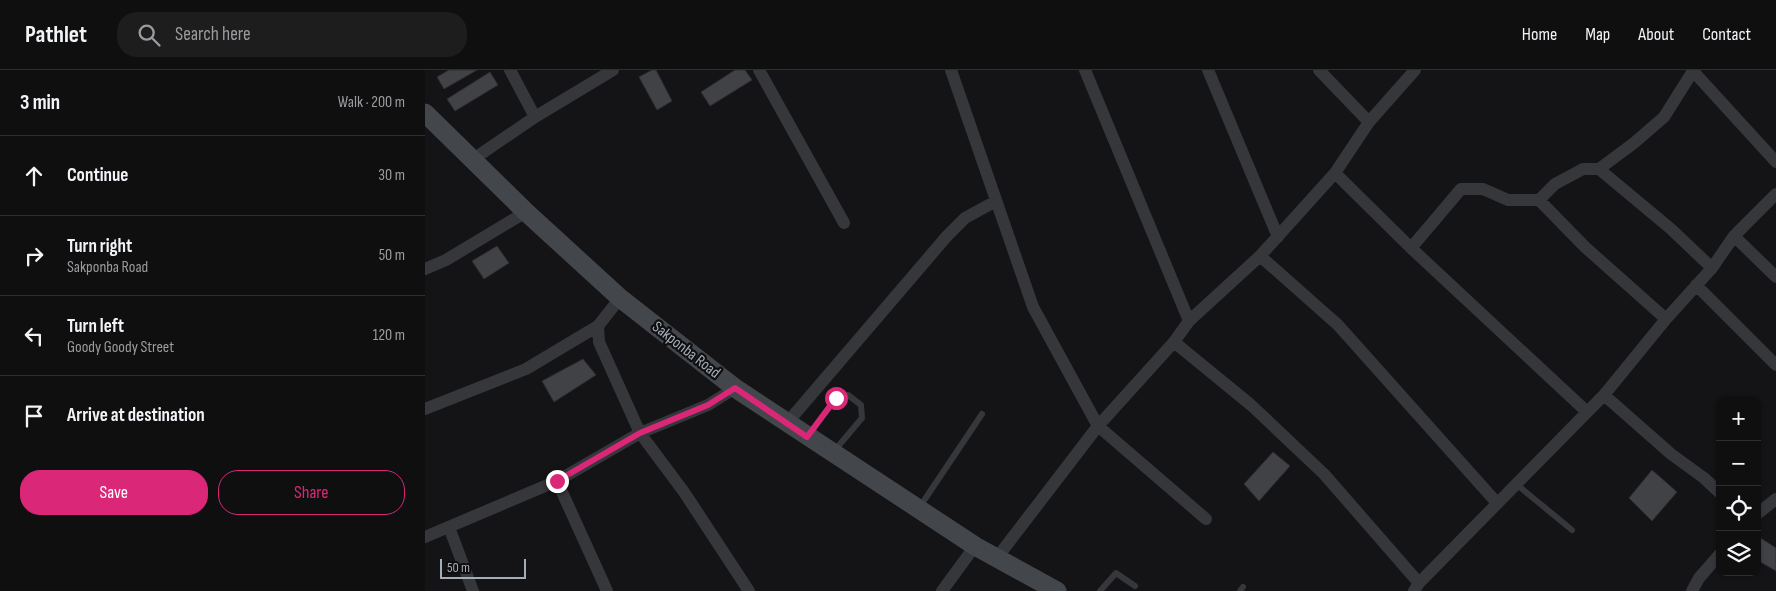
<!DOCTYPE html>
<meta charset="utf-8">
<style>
body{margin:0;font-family:"Sofia Sans Condensed",sans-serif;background:#1d1d1e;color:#f1f3f6}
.controls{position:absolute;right:15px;bottom:15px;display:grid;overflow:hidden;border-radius:10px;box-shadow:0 1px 4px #0004}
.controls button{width:45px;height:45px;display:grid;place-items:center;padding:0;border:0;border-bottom:1px solid #2f2f30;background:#0f0f10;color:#f1f3f6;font:25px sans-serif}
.scale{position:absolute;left:15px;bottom:12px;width:86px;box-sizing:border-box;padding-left:5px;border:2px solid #a5adb7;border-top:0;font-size:14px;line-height:18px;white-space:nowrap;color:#a5adb7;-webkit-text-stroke:4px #0f0f11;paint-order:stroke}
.stop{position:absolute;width:15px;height:15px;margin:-11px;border:4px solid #db2777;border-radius:50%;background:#fff}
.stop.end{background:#db2777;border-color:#fff;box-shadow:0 1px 5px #0008}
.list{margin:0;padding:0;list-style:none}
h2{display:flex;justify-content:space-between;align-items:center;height:65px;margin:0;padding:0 20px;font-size:21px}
h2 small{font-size:16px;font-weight:400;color:#9b9c9f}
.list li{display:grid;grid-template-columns:32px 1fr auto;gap:15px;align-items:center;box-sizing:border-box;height:80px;padding:0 20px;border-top:1px solid #2f2f30}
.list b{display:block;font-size:19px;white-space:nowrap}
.list p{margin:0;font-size:16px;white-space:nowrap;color:#9b9c9f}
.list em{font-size:16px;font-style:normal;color:#9b9c9f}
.actions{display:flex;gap:10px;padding:15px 20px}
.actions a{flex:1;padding:11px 0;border:1px solid #db2777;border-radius:20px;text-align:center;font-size:18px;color:#db2777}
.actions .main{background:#db2777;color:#fff}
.icon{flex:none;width:28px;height:28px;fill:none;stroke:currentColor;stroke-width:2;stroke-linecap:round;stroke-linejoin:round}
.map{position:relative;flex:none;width:1351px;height:521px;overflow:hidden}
header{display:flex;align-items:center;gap:30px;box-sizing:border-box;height:70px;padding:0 25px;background:#0f0f10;border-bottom:1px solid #2f2f30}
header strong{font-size:24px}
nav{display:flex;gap:28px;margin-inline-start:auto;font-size:18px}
.search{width:350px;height:45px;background:#1d1d1e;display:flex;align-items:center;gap:12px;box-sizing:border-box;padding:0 18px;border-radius:20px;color:#9b9c9f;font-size:19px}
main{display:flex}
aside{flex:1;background:#0f0f10}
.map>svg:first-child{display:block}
</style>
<header>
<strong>Pathlet</strong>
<div class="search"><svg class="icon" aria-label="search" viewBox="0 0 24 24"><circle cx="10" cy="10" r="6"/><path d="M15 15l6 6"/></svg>Search here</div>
<nav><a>Home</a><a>Map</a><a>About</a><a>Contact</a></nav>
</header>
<main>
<aside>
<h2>3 min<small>Walk · 200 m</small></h2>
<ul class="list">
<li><svg class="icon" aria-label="ahead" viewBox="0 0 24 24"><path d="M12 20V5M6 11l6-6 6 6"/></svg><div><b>Continue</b></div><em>30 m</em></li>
<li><svg class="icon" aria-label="right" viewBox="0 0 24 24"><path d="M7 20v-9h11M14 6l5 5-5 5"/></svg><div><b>Turn right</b><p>Sakponba Road</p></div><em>50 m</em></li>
<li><svg class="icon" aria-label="left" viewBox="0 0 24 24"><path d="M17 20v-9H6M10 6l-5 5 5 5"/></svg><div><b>Turn left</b><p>Goody Goody Street</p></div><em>120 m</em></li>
<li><svg class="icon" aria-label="arrive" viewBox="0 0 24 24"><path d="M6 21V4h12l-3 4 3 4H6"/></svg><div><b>Arrive at destination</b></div></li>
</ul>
<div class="actions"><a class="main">Save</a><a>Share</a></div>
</aside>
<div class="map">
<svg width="1351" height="521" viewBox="0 0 1351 521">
<rect width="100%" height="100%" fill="#141416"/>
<path fill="#404246" stroke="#2e2e32" d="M24,0h28l-33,19 -7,-12z
M227,0h4l16,31 -15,9 -18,-33z
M310,0h10l7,10 -42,26 -9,-14z
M65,2l8,13 -43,26 -8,-12z
M72,176l12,17 -25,16 -12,-18z
M158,289l13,16 -42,27 -12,-21z
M848,382l17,14 -31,35 -15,-17z
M1227,400l25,22 -25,29 -23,-23z
M1334,467l17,11v23l-19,-11z"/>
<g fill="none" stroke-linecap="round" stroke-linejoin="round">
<path stroke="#35373b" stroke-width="6" d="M384,365l27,-37 12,-3 13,10 1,13 -27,32
M1091,414l56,46
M494,438l63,-94
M675,521l16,-18 19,13
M815,521l3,-4"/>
<path stroke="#35373b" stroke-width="12" d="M85,0l25,47
M334,0l85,153
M526,0l82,237 65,119 108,93
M660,0l104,251
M783,0l70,167
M894,0l50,52
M1267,0l84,92
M47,90l63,-43 78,-47
M1174,99l72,60 41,39
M910,103l76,75 175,163
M1114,130l46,47 81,72
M1309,166l42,41
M986,178l50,-59h22l25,11h31l16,-16 28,-15h16l35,-26 30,-26 29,-46
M835,186l78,69 159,178
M0,199l21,-9 80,-48
M1271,215l80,80
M195,228l-22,28 1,16 41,91 44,59 65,99
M749,272l77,63 73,69 95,109
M1179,325l67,59 33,24 16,15
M0,339l101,-40 72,-43
M362,353l160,-187 18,-18 31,-17
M132,411l50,110
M1332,444l19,-15
M24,457l24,64
M0,467l132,-56 83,-48 68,-28 27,-17
M571,489l102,-133 76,-84 15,-21 71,-65 75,-83 34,-51 46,-52
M517,521l33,-45
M989,521l5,-8 185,-188 62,-76 46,-51 22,-32 42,-42
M1267,521l7,-13 21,-24"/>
<path stroke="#43464b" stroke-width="19" d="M0,43l101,99 94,86 115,90 240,158 82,45"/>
</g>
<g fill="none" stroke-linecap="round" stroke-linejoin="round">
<path stroke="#db2777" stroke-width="6" d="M132,411l83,-48 68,-28 27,-17 72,49 29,-39"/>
</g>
<g text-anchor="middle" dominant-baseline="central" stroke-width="4.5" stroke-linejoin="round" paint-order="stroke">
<g font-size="16" fill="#a5adb7" stroke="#0f0f11">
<text transform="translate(261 280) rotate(38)">Sakponba Road</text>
</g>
</g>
</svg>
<div class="controls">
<button>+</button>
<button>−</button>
<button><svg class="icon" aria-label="locate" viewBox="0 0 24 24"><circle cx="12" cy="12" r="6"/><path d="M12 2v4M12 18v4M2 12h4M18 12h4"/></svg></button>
<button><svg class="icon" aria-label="layers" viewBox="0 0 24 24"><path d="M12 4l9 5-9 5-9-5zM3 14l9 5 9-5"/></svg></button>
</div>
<div class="scale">50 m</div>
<div class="stop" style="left:411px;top:328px"></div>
<div class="stop end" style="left:132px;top:411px"></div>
</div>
</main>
